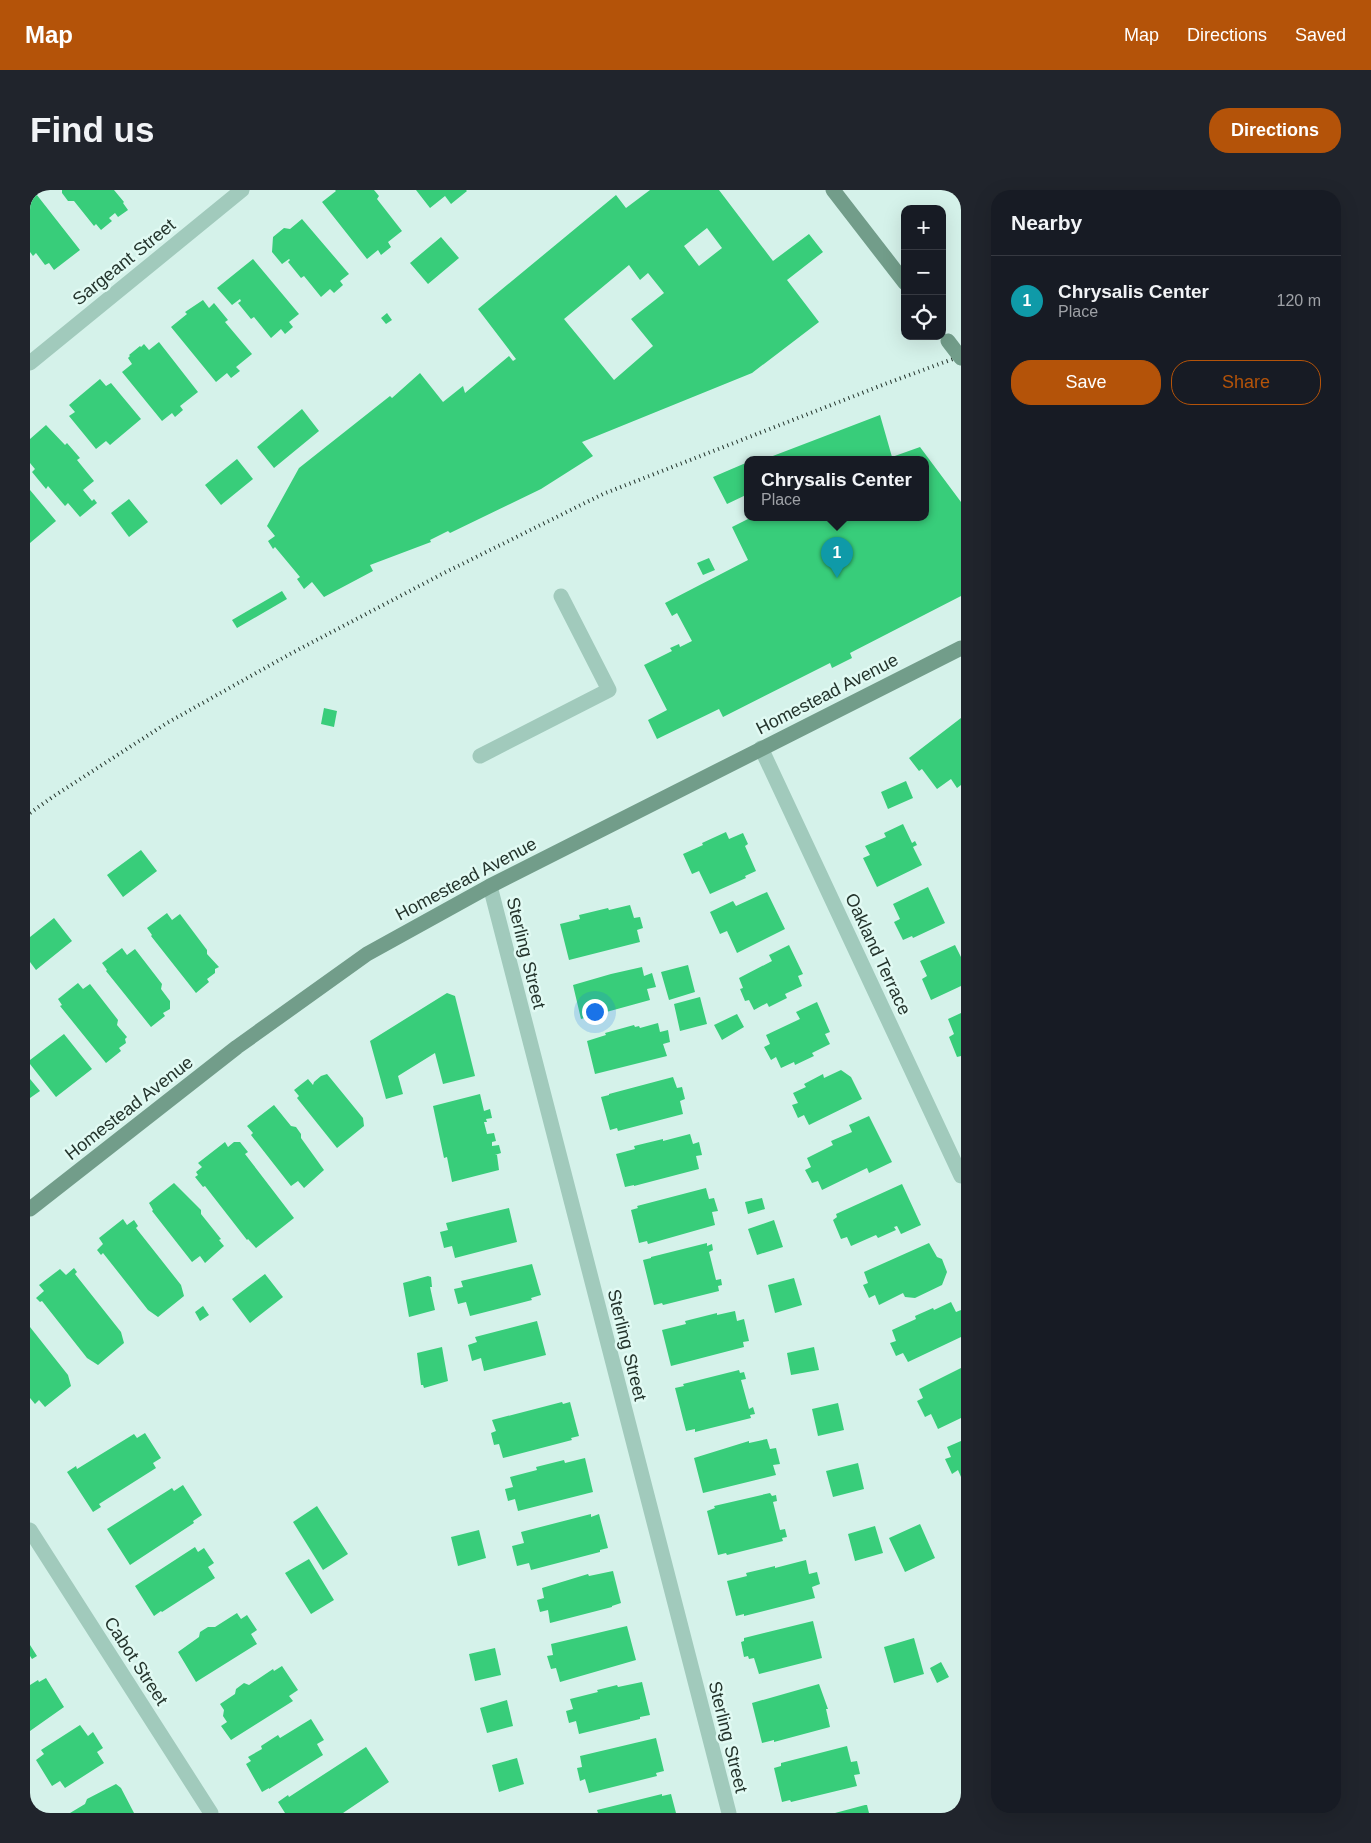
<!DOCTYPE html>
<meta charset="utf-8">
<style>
body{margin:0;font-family:Arial,sans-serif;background:#20242c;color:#f1f3f6}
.controls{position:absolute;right:15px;top:15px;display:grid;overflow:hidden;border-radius:10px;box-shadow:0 5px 20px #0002}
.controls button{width:45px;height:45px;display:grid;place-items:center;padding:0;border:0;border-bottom:1px solid #363941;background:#171b24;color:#f1f3f6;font:25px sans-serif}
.you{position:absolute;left:564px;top:821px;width:18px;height:18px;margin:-12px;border:4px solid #fff;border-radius:50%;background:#1a73e8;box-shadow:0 0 0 8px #1a73e833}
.badge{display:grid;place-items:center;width:32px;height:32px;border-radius:50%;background:#b45309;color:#fff;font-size:16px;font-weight:700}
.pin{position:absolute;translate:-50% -41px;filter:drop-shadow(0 1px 2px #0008)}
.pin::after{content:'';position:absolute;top:26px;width:18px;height:15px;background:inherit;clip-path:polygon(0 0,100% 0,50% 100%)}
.popup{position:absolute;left:714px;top:266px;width:185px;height:65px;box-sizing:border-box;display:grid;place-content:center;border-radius:10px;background:#171b24;filter:drop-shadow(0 1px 4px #0005);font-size:16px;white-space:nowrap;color:#9ea1a6}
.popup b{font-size:19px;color:#f1f3f6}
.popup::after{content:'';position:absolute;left:50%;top:100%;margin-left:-10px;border:10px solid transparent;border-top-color:#171b24}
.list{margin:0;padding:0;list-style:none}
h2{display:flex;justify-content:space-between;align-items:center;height:65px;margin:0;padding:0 20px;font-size:21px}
h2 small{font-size:16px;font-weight:400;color:#9ea1a6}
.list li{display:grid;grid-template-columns:32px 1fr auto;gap:15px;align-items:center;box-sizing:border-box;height:90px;padding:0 20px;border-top:1px solid #363941}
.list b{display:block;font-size:19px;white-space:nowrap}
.list p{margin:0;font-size:16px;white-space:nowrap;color:#9ea1a6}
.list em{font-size:16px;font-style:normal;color:#9ea1a6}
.actions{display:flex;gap:10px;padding:15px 20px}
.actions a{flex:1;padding:11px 0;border:1px solid #b45309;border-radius:20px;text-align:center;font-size:18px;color:#b45309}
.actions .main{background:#b45309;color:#fff}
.icon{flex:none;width:28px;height:28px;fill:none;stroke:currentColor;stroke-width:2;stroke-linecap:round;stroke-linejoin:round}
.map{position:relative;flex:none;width:931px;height:1623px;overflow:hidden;border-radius:20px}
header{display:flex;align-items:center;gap:30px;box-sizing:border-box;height:70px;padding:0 25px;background:#b45309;color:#fff}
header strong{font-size:24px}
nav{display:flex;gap:28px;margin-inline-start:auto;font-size:18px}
.intro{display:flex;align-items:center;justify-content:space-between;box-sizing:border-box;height:120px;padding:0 30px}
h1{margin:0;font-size:35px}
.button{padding:12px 22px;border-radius:20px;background:#b45309;color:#fff;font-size:18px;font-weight:700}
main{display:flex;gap:30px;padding:0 30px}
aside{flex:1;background:#171b24;border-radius:20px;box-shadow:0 5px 20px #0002}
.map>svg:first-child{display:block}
</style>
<header>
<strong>Map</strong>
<nav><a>Map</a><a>Directions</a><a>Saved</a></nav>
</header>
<div class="intro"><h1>Find us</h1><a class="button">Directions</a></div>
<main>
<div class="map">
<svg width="931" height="1623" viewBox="0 0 931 1623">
<rect width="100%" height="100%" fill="#d5f2ea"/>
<path fill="#38cd7a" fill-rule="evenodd" d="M3,0l47,60 -26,20 -5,-7 -4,2 -9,-12 -3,3 -3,-4v-59z
M32,0h52l10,12 -1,1 5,7 -10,7 -3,-4 -6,5 3,3 -11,9 -5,-6 -2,2 -20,-25h-6l-6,-8z
M305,0h39l5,6 -2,3 25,32 -14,11 3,5 -10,8 -3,-5 -11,9 -45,-57 14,-11z
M386,0h50l1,1 -16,13 -6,-8 -15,12z
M620,0h69l54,71 36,-27 14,18 -36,28 32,42 -67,51 -170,69 11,14 -52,33 -91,44 -2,-2 -18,9 1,2 -61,23 3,6 -49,26 -12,-15 -8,7 -7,-10 3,-2 -25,-30 -2,2 -5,-8 7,-5 -8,-10 32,-58 91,-72 2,2 28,-25 23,29 20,-16 2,7 44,-37 4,5 3,-2 -38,-50 138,-114 10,13zM677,38l15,20 -23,18 -15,-20zM599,75l11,15 8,-7 16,20 -33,26 22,27 -39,34 -50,-61z
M272,29l47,55 -9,7 3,4 -9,8 -4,-4 -9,8 -17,-21 -3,2 -13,-16 2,-2 -1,-1 -7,5 -10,-12 1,-15 11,-9 6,1z
M411,47l18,21 -31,26 -18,-21z
M223,69l46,55 -10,8 4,5 -8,7 -4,-5 -10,9 -17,-21 -3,2 -13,-16 3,-2 -1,-2 -8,6 -15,-17z
M173,110l6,8 5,-5 14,17 -3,2 27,32 -16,13 4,4 -9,7 -4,-5 -11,9 -45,-55 16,-13 -2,-2z
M357,123l5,7 -6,4 -5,-6z
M129,152l39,50 -18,14 3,4 -8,7 -3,-4 -10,8 -40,-49 10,-8 -4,-6 2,-2 -1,-1 11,-9 1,1 3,-3 5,6z
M70,189l6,7 5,-3 30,36 -31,26 -4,-4 -10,8 -27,-33 6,-4 -6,-7z
M272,219l17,22 -45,37 -17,-21z
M850,225l12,42 28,-10 41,55v94l-111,57 2,5 -20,10 -2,-5 -107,54 -4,-8 -62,30 -9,-19 19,-10 -23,-45 28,-14 -2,-3 9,-4 1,3 12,-6 -15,-28 -5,3 -7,-13 83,-43 -16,-33 20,-10h174v-58h-161z
M16,235l19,20 2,-2 13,15 -3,2 17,21 -11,9 9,11 2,-2 3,4 -17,14 -12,-14 -3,3 -17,-20 -2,3 -14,-17 3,-3 -5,-6v-24z
M207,269l16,20 -32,26 -16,-20z
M718,272v32l-21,10 -14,-27z
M0,300l26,31 -26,22z
M99,309l19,23 -19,15 -18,-24z
M679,368l6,12 -12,5 -6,-12z
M252,401l5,8 -50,29 -5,-8z
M294,518l13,3 -3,16 -13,-3z
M931,528v67l-4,3 -6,-9 -14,10 -15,-20 -3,2 -10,-13z
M876,591l7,17 -25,11 -7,-17z
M873,634l9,19 3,-2 2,4 -4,2 9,18 -45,22 -14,-29 7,-3 -5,-9 21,-9 -2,-4z
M696,642l3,7 14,-6 5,11 -3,2 11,25 -11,5 1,2 -36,16 -11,-23 -7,3 -9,-20 20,-9 -1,-2z
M111,660l16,21 -34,26 -16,-22z
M898,697l17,36 -32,15 -1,-2 -9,4 -9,-18 6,-3 -7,-15z
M737,702l18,37 -48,24 -10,-22 -7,3 -10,-22 23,-11 3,5z
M600,715l4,13 6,-1 3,11 -6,2 3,12 -71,18 -9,-36 20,-5 -1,-4 29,-7 1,2z
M137,723l5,7 8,-6 27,36v4l12,13 -4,2v4l-8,6 2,3 -13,11 -45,-57 1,-1 -5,-7z
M24,728l18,23 -36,29 -6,-8v-25z
M759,755l14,29 -5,2 4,10 -17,8 2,4 -18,9 -2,-4 -13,7 -5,-10 -4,1 -5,-12 3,-1 -4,-10 33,-17 -3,-6z
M925,755l6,12v29l-30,14 -9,-21 5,-3 -7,-15z
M92,758l5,7 8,-6 27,35 -1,5 9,12v8l-7,4 2,3 -14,11 -45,-56 1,-1 -5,-7z
M658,775l7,27 -26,8 -8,-28z
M612,777l2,9 8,-3 4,14 -9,2 3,11 -69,19 -8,-34 38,-11z
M48,793l5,6 7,-5 28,36 -1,5 10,12 -2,2 1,4 -7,5 2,3 -15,12 -46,-57 2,-1 -4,-6z
M417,803l8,3 20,80 -32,8 -8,-31 -37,23 5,18 -17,5 -16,-58z
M670,807l7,27 -27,7 -6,-27z
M787,812l13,30 -5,2 5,10 -18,9 2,3 -19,9 -1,-3 -13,6 -5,-11 -5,3 -7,-13 6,-3 -4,-9 34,-16 -4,-7z
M931,823v43l-4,1 -8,-20 5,-3 -6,-15z
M707,824l7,13 -22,13 -8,-15z
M628,833l2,9 8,-2 2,12 -7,2 4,12 -72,18 -8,-33 19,-6 -1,-2 29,-8 1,2 4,-1 1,2z
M34,844l28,35 -36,28 -26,-33v-4z
M811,880l10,7 11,22 -53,26 -5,-10 -6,3 -6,-13 6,-2 -5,-10 13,-6 -2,-3 19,-10 1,4z
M297,884l36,44 1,8 -27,22 -40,-50 2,-2 -5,-6 14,-11 5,6 1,-3 7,-6z
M643,887l4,11 5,-1 3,12 -5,2 3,13 -65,17 -1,-3 -7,2 -9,-33 8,-2v-1z
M0,889l10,12 -10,7z
M450,904l4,17 6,-2 2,9 -6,1 1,3h-3l3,12 7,-1 2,8 -4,1v4l7,-1 2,8 -6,2h2l2,15 -47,12 -5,-25 -3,1 -11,-52z
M244,915l17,21 5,1 5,7v4l23,32 -20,18 -6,-7 -7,5 -40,-51 2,-2 -6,-7z
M839,926l23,46 -23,11 -2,-5 -45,22 -4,-9 -6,2 -7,-13 6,-3 -4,-9 26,-13 -2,-4 21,-9 -3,-7z
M660,944l3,10 6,-2 3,13 -6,1 3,13 -65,17v-1l-9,2 -9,-33 19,-5 -1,-3 29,-7v2z
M195,952l3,5 6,-5h6l8,10 -3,2 49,64 -38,30 -8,-9 -1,1 -42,-54 -2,1 -8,-10 3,-2 -2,-3 6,-5 -4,-4z
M144,993l27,27v4l20,25 -2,1 5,6 -19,17 -5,-7 -8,6 -40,-51 1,-1 -4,-7z
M872,994l19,41 -20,9 -4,-8 -3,1 2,3 -18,8 -2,-3 -25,11 -4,-9 -6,2 -8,-19 4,-3 -1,-3z
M676,998l3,11 5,-1 4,13 -6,1 3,13 -67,19 -1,-3 -8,2 -8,-33 7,-2 -1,-2z
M732,1008l3,11 -17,5 -3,-12z
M479,1018l8,34 -62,16 -3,-12 -8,2 -4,-16 8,-2 -2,-7z
M93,1029l4,6 7,-5 4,6 -2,2 45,57 3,11 -26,21 -10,-7 -45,-57 -2,2 -4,-5 6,-6 -4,-6z
M744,1030l9,27 -26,8 -9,-26z
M677,1053v3l5,-2 1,6 -4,2 7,28 5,-1 1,6 -4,1 1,5 -56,14 -1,-2 -8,2 -11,-45 8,-2v-1z
M899,1053l8,14 5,2 5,13 -5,13 -27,13 -10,-1 -2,-4 -24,12 -4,-10 -6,3 -6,-13 5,-2 -4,-11z
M502,1074l9,31 -10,3 1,2 -62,16 -4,-14 -8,2 -4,-15 9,-2 -2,-6z
M44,1078l3,4 -2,2 46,58 3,11 -26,22 -11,-7 -45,-57 -2,1 -4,-4 8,-7 -5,-6 21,-16 6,6z
M235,1084l18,23 -33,26 -18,-24z
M398,1086l3,1 1,10h-2l5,23 -26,7 -6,-34z
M764,1088l8,27 -27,8 -7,-28z
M921,1112l5,10 5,-2v27l-53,25 -5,-9 -7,3 -6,-13 6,-2 -4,-11 24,-11 -1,-3 18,-8 1,2z
M173,1116l6,9 -9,6 -5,-9z
M705,1121l2,10 7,-2 5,22 -6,1 1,5 -73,19 -9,-36 24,-6 -1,-3 32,-8v2z
M507,1131l9,34 -62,16 -3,-13 -9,3 -4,-16 9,-3 -2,-5z
M0,1137l38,48 3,11 -26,21 -6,-7 -4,4 -5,-6z
M412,1157l6,34 -24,7 -1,-3h-2l-4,-32z
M784,1157l5,23 -28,5 -4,-22z
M931,1178v50l-23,11 -7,-15 -6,3 -8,-16 6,-3 -4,-9z
M709,1180l1,3 4,-1 2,7 -5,1 8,29 4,-2 2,7 -5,1 1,3 -56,14v-3l-9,2 -11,-43 9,-2 -1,-2z
M532,1212l1,2 7,-2 9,34 -8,2 1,2 -69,18 -4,-14 -5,1 -3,-12 5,-2 -4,-11z
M808,1213l6,27 -26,6 -6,-27z
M115,1243l16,25 -8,5 3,5 -57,36 2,3 -8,5 -26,-40 9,-6 1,3 57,-35 3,4z
M737,1249l3,10 6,-1 4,16 -7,1 3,10 -73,18 -9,-35 55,-17v2z
M931,1251v36l-3,-7 -6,4 -7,-15 6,-2 -4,-10z
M555,1268l8,34 -75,19 -3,-12 -7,2 -3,-12 8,-2 -3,-10 27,-7 -1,-3 28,-7 1,3z
M828,1273l6,26 -31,8 -7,-26z
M153,1295l19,30 -9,6 1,2 -64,42 -23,-36 65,-41 2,3z
M740,1303l2,3 4,-1 1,6 -4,1 7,28 5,-1 2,8 -5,1 1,3 -56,14 -1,-2 -8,2 -11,-44 8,-3 -1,-2z
M287,1316l31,48 -25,16 -30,-48z
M561,1324v3l8,-3 9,34 -8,2v2l-69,18 -2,-7 -12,3 -5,-20 12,-3 -3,-11z
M890,1334l15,34 -30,14 -16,-34z
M845,1336l8,27 -28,8 -7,-27z
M449,1340l7,28 -28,8 -7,-29z
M165,1357l3,5 6,-4 10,15 -6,4 7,11 -53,34 -1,-1 -7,5 -19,-30z
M279,1369l25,41 -23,14 -26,-41z
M776,1370l3,14 8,-2 3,12 -8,3 3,11 -71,18v-2l-8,2 -9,-35 20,-5 -1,-3 29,-7v2z
M583,1381l8,32 -9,3v1l-62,16 -2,-13 -8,2 -3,-12 7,-2 -2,-10 46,-14 1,2z
M207,1423l4,6 6,-4 10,15 -6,4 6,10 -61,38 -18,-30 21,-15 1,-5 8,-5h7z
M783,1431l9,37 -63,16 -5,-16 -5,1 -1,-3 -4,1 -3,-15 3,-1v-3z
M597,1436l9,34 -76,22 -4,-14 -5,1 -4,-13 6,-1 -2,-11z
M884,1448l10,36 -30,9 -10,-36z
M0,1455l7,11 -5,3 -2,-3z
M465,1458l6,27 -26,6 -6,-27z
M911,1472l8,15 -12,6 -7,-15z
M252,1476l16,24 -9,6 4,5 -62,39 -10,-14 6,-4 -4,-6 1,-6 -4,-6 15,-10 1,-5 8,-6 5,2 24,-16 1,2z
M16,1488l18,29 -34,24v-46l8,-5 1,2z
M612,1492l8,33 -10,2v2l-61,15 -3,-13 -7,2 -3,-12 7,-2 -3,-10 28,-7 -1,-2 20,-5 1,2z
M789,1494l9,25h-2l4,18 -56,15v-2l-12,3 -10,-40z
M477,1510l6,26 -26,7 -7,-25z
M281,1529l13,21 -7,4 6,11 -54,34v-1l-7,4 -16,-28 5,-3 -3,-4 14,-8 -1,-3 17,-11 2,3z
M50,1535l8,11 5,-4 10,16 -6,4 7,11 -39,25 -5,-7 -8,5 -16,-26 8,-6 -3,-4z
M626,1548l8,33 -8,2 1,3 -68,17 -4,-14 -5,2 -3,-13 5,-1 -2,-11z
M817,1556l4,16 6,-1 3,13 -6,1 3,11 -66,16 -1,-2 -8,2 -8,-34 7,-2v-3z
M336,1557l23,35 -46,31h-58l-7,-11 10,-7 1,2z
M487,1568l7,26 -25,8 -7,-27z
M86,1594l5,4 13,25h-64l15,-9 2,-5z
M632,1604v2l9,-2 5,19h-78l-1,-3z
M835,1615h2l2,8h-34z"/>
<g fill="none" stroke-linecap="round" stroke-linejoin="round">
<path stroke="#a1cabc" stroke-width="15" d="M450,566l129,-66 -48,-94"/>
<path stroke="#a1cabc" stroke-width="15" d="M0,173l212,-173
M731,558l200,428
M460,696l239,927
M0,1340l181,283"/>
<path stroke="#729d8a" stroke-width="15" d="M803,0l72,93
M0,1019l207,-162 130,-93 123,-68 471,-238"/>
<path stroke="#24342c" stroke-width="4" stroke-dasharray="1 4" stroke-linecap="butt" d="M0,623l24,-17 113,-73 123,-69 154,-81 159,-79 282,-110 76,-28"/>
<path stroke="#729d8a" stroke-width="15" d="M918,151l13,17"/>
</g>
<g text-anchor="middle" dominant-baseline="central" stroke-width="5" stroke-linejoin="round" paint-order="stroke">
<g font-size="18" fill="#24342c" stroke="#e1faf3">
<text transform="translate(94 72) rotate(-39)">Sargeant Street</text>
<text transform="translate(797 504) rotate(-27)">Homestead Avenue</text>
<text transform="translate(436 689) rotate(-28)">Homestead Avenue</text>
<text transform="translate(496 763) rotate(76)">Sterling Street</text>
<text transform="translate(848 764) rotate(65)">Oakland Terrace</text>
<text transform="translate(99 918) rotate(-38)">Homestead Avenue</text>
<text transform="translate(597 1155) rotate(76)">Sterling Street</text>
<text transform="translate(106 1471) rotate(57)">Cabot Street</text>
<text transform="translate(698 1547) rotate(76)">Sterling Street</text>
</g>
</g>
</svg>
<div class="controls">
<button>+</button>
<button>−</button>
<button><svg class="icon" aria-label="locate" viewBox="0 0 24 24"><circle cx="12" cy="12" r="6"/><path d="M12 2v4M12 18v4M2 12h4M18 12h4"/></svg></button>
</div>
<div class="you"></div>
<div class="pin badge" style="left:807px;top:388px;background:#0f9aa8">1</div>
<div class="popup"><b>Chrysalis Center</b>Place</div>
</div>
<aside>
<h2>Nearby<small></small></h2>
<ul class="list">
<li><span class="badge" style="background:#0f9aa8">1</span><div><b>Chrysalis Center</b><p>Place</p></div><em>120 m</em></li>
</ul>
<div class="actions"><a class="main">Save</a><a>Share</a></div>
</aside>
</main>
